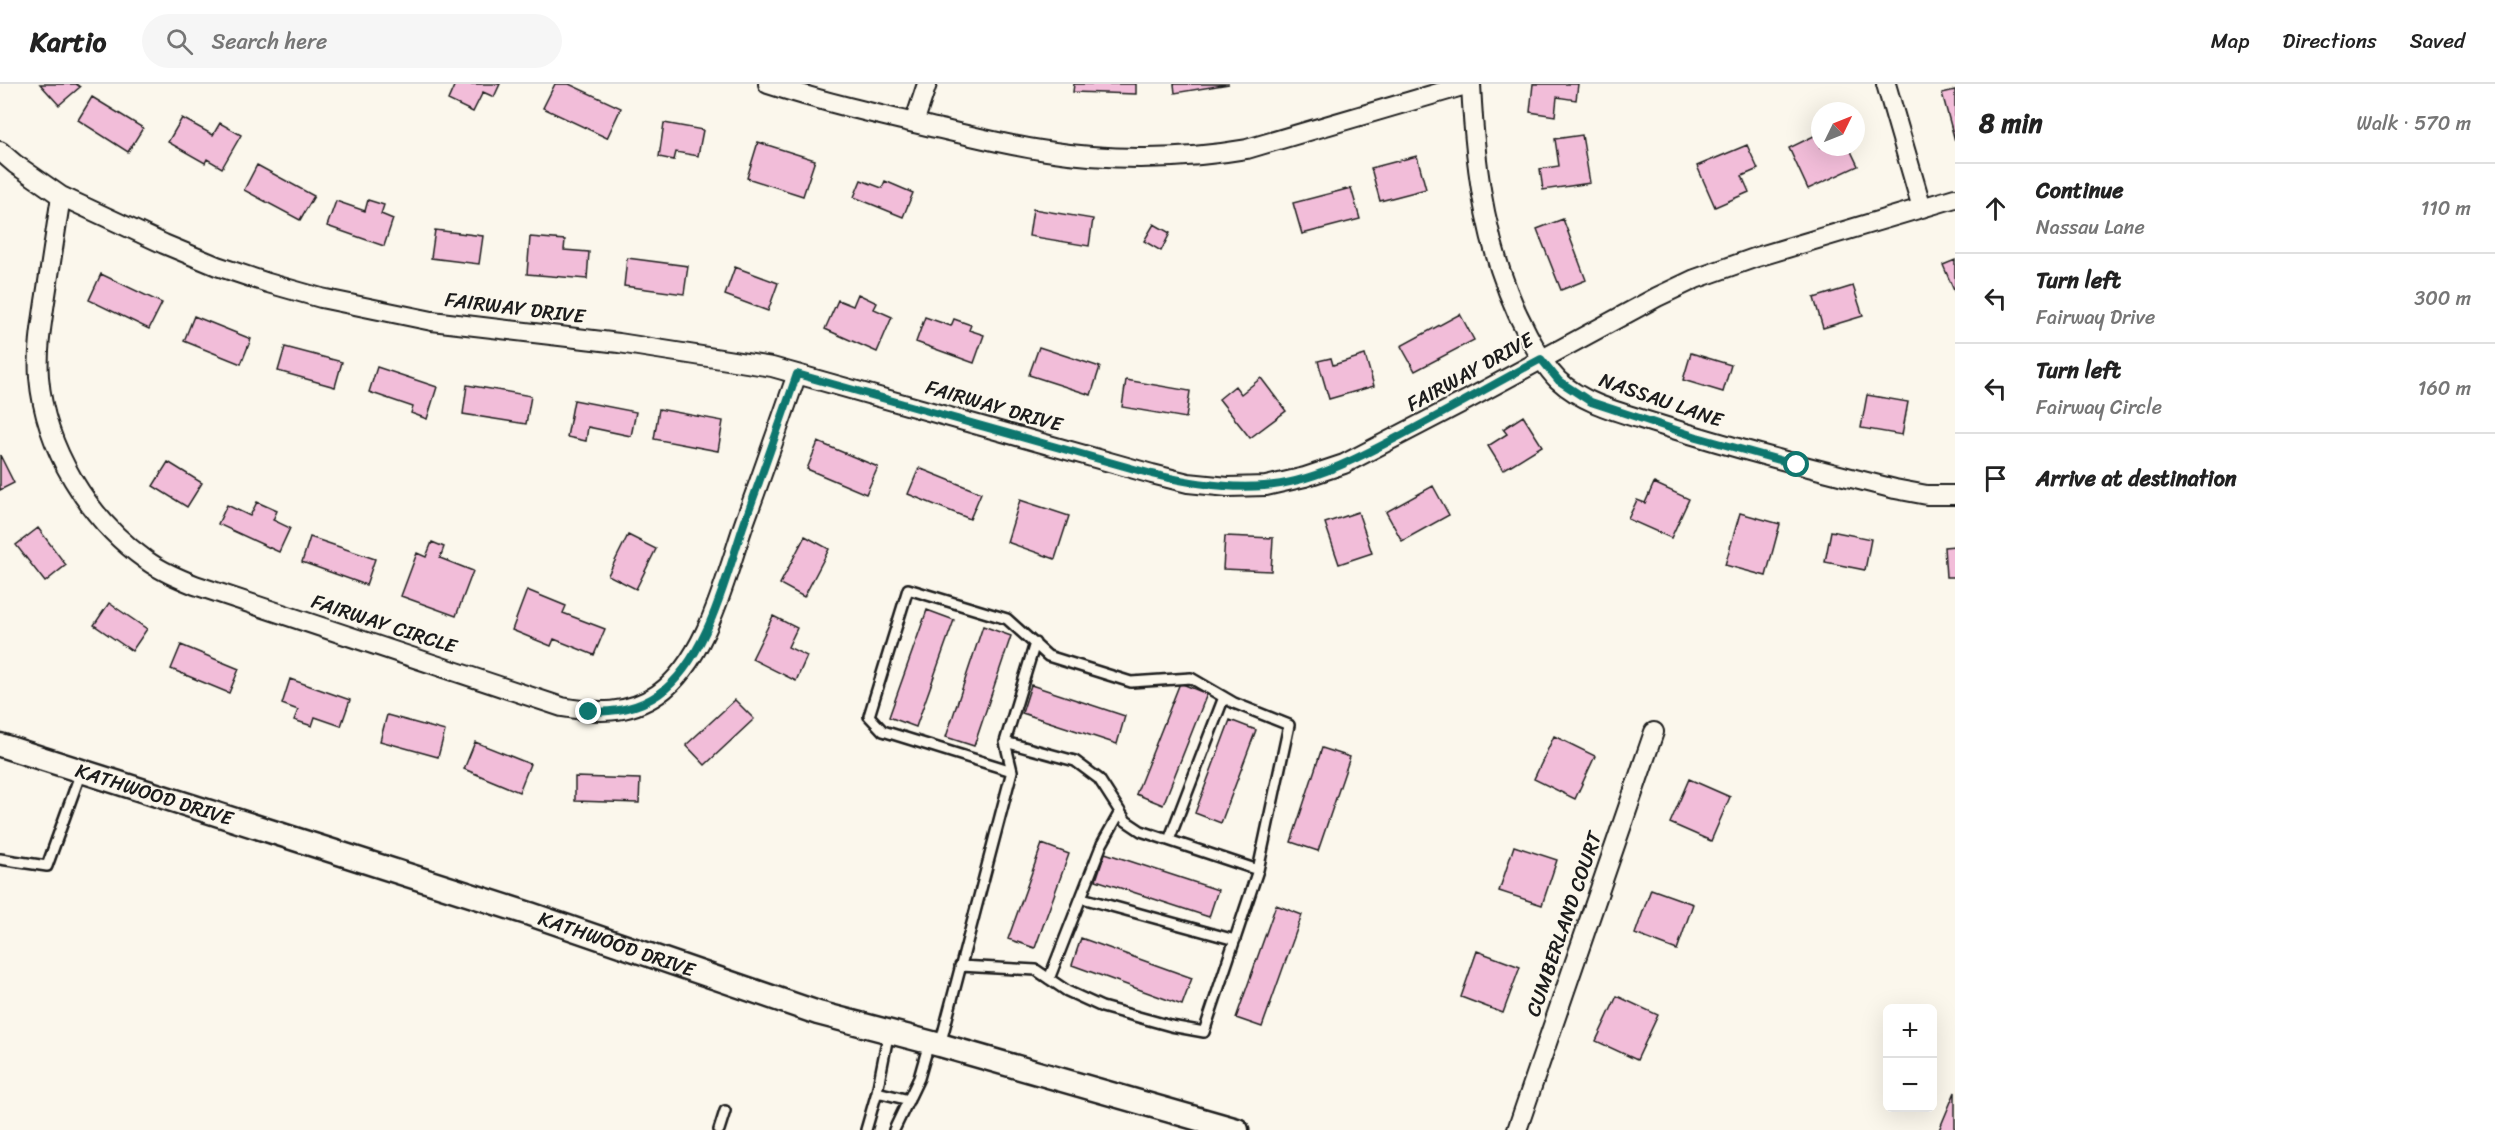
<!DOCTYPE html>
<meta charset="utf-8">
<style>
body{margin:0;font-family:Sriracha,sans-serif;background:#f6f6f6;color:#222}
.controls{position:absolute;right:18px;bottom:18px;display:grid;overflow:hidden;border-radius:9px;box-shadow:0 6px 24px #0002}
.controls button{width:54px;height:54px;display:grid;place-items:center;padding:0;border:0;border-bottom:2px solid #e0e0e0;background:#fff;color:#222;font:30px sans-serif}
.compass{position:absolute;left:1811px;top:18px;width:54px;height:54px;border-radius:50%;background:#fff;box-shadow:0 6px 24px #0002;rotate:47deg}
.stop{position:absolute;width:18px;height:18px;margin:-14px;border:4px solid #0f766e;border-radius:50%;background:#fff}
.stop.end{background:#0f766e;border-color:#fff;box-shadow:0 2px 6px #0008}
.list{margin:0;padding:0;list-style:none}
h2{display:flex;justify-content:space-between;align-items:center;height:78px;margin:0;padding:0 24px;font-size:26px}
h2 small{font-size:20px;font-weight:400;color:#767676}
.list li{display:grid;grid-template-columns:39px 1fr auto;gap:18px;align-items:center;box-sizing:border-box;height:90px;padding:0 24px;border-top:2px solid #e0e0e0}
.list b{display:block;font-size:22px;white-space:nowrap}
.list p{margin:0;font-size:20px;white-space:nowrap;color:#767676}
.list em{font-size:20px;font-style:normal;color:#767676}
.icon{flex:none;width:33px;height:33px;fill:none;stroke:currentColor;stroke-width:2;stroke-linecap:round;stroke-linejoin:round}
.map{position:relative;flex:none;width:1955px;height:1046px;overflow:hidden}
header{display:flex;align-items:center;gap:36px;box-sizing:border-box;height:84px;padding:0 30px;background:#fff;border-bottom:2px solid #e0e0e0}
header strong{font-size:28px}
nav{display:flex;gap:33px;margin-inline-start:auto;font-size:21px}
.search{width:420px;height:54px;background:#f6f6f6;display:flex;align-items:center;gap:15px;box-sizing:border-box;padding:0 21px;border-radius:33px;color:#767676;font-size:22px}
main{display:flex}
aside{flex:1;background:#fff}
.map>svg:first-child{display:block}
</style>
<header>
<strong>Kartio</strong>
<div class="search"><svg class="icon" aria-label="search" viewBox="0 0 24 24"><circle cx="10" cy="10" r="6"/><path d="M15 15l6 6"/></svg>Search here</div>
<nav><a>Map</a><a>Directions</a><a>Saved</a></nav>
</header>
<main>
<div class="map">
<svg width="1955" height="1046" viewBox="0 0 1955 1046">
<rect width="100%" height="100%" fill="#fbf7ec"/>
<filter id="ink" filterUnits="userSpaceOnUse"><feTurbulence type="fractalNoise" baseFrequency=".0167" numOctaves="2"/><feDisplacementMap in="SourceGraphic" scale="12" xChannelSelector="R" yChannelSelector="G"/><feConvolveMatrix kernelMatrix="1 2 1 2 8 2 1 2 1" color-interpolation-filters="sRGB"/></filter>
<g filter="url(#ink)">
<path fill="#f2bdd9" stroke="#1c1c1c" stroke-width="1.5" d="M40,0h36l4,3 -21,18z
M455,0h45l-6,13 -11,-5 -10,20 -25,-12z
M555,0h14l52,24 -14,30 -64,-30z
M1074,0h62v10l-63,-2z
M1174,0h55l-54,9z
M1533,0h45l-2,16 -19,-3 -2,19 -25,-4z
M1955,6v51l-13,-48z
M92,13l51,31 -15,24 -50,-32z
M182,34l31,17 7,-12 21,12 -19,33 -15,-9 -2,4 -37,-21z
M664,39l39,7 -5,26 -22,-4 -2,8 -15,-3z
M1820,49v14h29l9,19 -50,23 -19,-41z
M1582,51l8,48 -47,7 -3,-21 19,-3 -4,-27z
M758,58l57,18 -12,36 -56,-18z
M1747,61l11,24 -16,7 7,16 -34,15 -18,-41z
M1417,72l9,33 -46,12 -9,-33z
M257,81l57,31 -14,24 -56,-30z
M861,96l21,8 3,-7 28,12 -10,24 -49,-20z
M1351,104l9,31 -58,15 -9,-31z
M368,116l16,5 -3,9 12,5 -9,27 -57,-20 9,-25 29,10z
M1033,125l60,10 -4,27 -60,-10z
M1563,135l23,61 -25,10 -24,-61z
M1154,140l16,9 -9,18 -17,-10z
M435,146l48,6 -4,28 -48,-6z
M530,153l35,3 -1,10 25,2 -2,27 -60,-5z
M627,174l61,8 -4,28 -60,-8z
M1955,176v33l-12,-28z
M735,183l43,16 -10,28 -43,-16z
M101,190l61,29 -13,26 -60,-29z
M1853,202l10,30 -40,12 -9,-30z
M858,210l19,9 -3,6 18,8 -15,35 -52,-23 13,-29 15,6z
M1460,230l14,26 -59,31 -14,-25z
M194,232l57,23 -10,25 -57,-23z
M925,233l26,9 3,-7 17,6 -2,5 15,5 -10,28 -58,-21z
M285,263l57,15 -7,25 -57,-16z
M1039,263l61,20 -9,28 -62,-20z
M1691,269l40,12 -8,27 -40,-12z
M1365,271l9,31 -45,13 -11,-38 13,-3 2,7z
M377,283l60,20 -10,32 -16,-6 2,-6 -44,-15z
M1261,294l25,33 -36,27 -31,-39 16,-13 6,8z
M1126,296l64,11 -4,27 -64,-11z
M467,301l64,11 -5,28 -63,-10z
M1867,311l41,7 -6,33 -41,-7z
M574,316l62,12 -5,24 -43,-9 -2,14 -19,-4z
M659,325l64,12 -5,30 -64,-12z
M1523,332l19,30 -39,24 -15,-24 19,-12 -4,-5z
M818,358l60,25 -12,27 -59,-25z
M0,371l14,28 -14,7z
M168,378l34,21 -15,24 -34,-21z
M919,384l62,25 -11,26 -62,-25z
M1654,399l35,16 -18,39 -43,-19 9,-19 8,3z
M1433,402l16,29 -47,26 -16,-29z
M1020,416l49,16 -14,43 -48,-17z
M257,418l20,9 -4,9 17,8 -11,24 -61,-28 9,-19 23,11z
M1358,428l14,41 -33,11 -14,-41z
M1740,429l40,11 -14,52 -41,-11z
M38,444l28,37 -21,17 -29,-37z
M1831,447l40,8 -6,31 -40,-8z
M628,451l28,14 -20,40 -28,-14z
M805,452l24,13 -25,48 -24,-13z
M1225,452l48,2 -2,33 -48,-2z
M310,453l65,22 -9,26 -64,-23z
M432,458l12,5 -4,11 33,13 -17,45 -55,-20 16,-43 9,4z
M1955,462v31h-9l-2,-30z
M527,506l39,16 -3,7 42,16 -11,26 -40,-16 -3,7 -39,-16z
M109,519l38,26 -15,22 -38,-26z
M927,526l27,10 -38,107 -27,-10z
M773,532l24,12 -9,19 19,9 -11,25 -44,-22z
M983,542l28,10 -37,110 -28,-9z
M181,561l58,24 -10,24 -58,-24z
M290,595l60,21 -9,26 -26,-9 -3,9 -18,-6 4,-10 -16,-6z
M1180,599l27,11 -44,111 -27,-11z
M1031,601l94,31 -8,28 -95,-31z
M735,616l19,19 -49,46 -19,-20z
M387,631l58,16 -7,26 -58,-16z
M1230,636l26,10 -35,93 -26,-10z
M1554,652l41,20 -20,43 -41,-20z
M475,658l55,22 -11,28 -55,-23z
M1322,664l28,9 -32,94 -27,-9z
M575,693l65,2 -1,24 -64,-2z
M1689,695l41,18 -19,44 -41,-18z
M1042,760l27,10 -34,94 -27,-9z
M1514,762l43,14 -15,45 -43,-14z
M1105,769l113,37 -9,27 -113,-37z
M1651,805l42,15 -16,46 -42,-16z
M1276,821l26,10 -40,112 -26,-9z
M1081,854l111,40 -10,27 -110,-40z
M1477,867l43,16 -17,46 -42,-16z
M1617,912l41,19 -21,45 -41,-19z
M1955,1008v38h-16z"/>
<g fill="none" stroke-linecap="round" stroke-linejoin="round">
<defs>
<path id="service" d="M1005,658l30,-99
M1012,687l-129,-40 -14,-15 39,-127 99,30 41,37 83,26 60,-4 43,25 55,22 -31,145
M1169,756l55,-143
M0,775l47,7 34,-94
M1082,814l153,42
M1049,895l53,-135 18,-32
M940,961l72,-274 -7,-29 70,19 24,18 27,42 15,10 117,39 -54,162 -33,-6 -69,-19 -35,-16 -31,-21 -76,-4
M877,1008l32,8
M719,1046l6,-19
M866,1046l11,-38 12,-61
M894,1046l25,-52 10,-35"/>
<path id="minor" d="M768,0c55,18 112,31 168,44 37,8 74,18 111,23 64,10 137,9 200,-2l222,-65
M1471,0c4,87 15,173 57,251 9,16 17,32 30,45 27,25 65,33 99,44 79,25 158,45 238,65l32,6h28
M1886,0l36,124
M914,39l13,-39
M0,67l15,13 46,32 103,48 53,22 51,17 53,15 111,23 187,22 153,24 380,107 36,9 40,4 38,-1 39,-9 39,-13 121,-63 192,-104 38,-18 62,-22 198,-59
M61,112c-5,33 -10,66 -15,99 -4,27 -9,55 -7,82 6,71 49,142 107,183 15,11 32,18 49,25l367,122c34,6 66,8 96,-13 49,-34 68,-119 87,-173 18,-49 35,-98 52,-147
M1517,1046l137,-398"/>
<g id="tertiary">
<path id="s1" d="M0,661l530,169 288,99 122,32 297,85"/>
</g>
</defs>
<use href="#service" stroke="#1c1c1c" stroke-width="14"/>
<use href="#minor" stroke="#1c1c1c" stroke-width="22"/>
<use href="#tertiary" stroke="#1c1c1c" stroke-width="27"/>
<use href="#service" stroke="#fbf7ec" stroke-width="9"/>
<use href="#minor" stroke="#fbf7ec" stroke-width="18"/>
<use href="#tertiary" stroke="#fbf7ec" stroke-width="22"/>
</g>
</g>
<g fill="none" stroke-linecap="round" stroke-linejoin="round" filter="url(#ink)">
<path stroke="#0f766e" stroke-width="8" d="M589,628c25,0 49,-3 70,-18 49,-35 67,-119 86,-173 18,-49 35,-98 52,-147l355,100c37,9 74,15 112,12 53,-4 103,-33 149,-57 43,-23 85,-47 128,-70l18,22 32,21 106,35 100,28"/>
</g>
<g text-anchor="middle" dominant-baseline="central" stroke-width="4.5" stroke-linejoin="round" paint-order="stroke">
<g font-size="20" fill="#1c1c1c" stroke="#fbf7ec">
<text transform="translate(515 224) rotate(7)">FAIRWAY DRIVE</text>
<text transform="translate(1470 288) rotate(-29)">FAIRWAY DRIVE</text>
<text transform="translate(1661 316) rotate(19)">NASSAU LANE</text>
<text transform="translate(994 322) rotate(16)">FAIRWAY DRIVE</text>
<text transform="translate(384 540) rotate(18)">FAIRWAY CIRCLE</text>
<text stroke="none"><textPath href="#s1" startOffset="162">KATHWOOD DRIVE</textPath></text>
<text transform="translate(1564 840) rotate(-71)">CUMBERLAND COURT</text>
<text stroke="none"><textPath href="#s1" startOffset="648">KATHWOOD DRIVE</textPath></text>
</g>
</g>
</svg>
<div class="controls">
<button>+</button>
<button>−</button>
</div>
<svg class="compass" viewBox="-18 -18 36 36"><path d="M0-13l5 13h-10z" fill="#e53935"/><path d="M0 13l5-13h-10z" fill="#767676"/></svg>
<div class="stop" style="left:1797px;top:381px"></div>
<div class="stop end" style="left:589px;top:628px"></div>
</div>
<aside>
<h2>8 min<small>Walk · 570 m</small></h2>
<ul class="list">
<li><svg class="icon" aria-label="ahead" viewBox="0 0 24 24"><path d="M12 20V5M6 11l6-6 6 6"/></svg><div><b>Continue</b><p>Nassau Lane</p></div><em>110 m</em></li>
<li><svg class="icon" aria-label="left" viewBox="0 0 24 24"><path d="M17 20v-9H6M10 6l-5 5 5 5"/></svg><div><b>Turn left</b><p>Fairway Drive</p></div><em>300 m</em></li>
<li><svg class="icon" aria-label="left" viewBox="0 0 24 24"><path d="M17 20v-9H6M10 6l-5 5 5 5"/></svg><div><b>Turn left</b><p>Fairway Circle</p></div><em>160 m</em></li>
<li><svg class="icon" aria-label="arrive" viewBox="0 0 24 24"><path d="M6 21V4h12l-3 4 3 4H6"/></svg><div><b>Arrive at destination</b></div></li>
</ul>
</aside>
</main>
